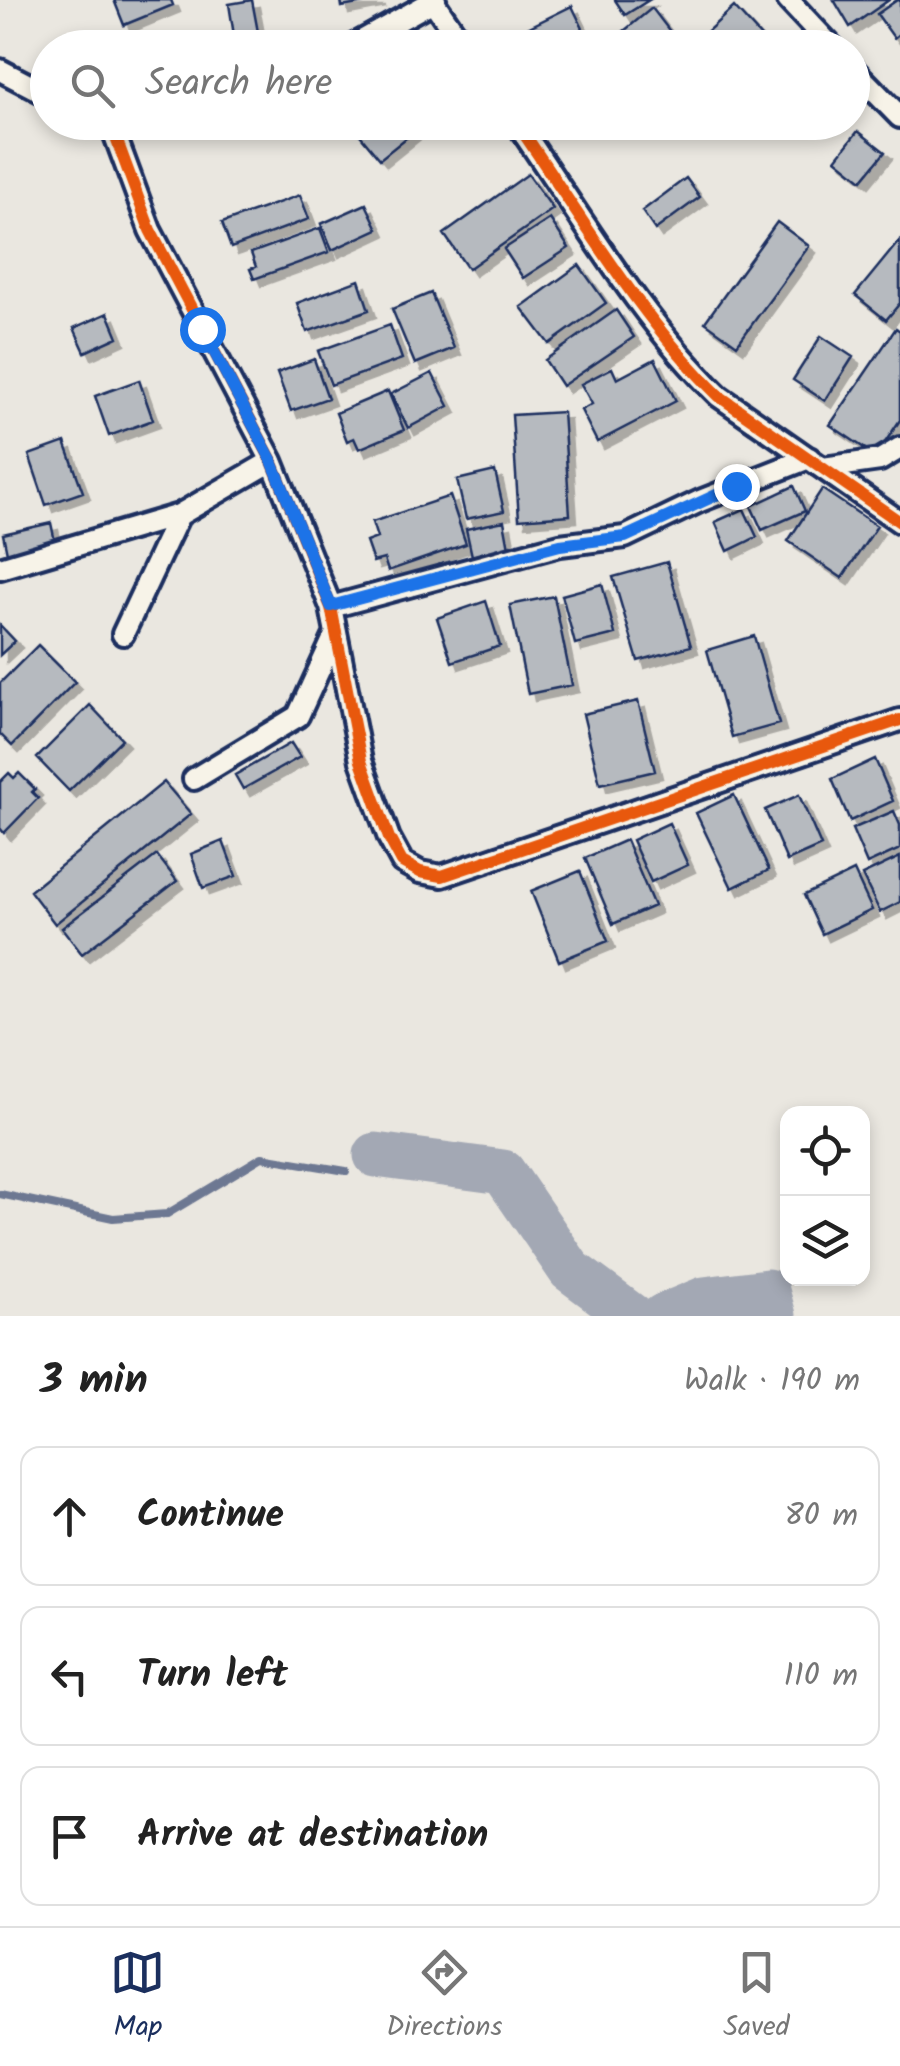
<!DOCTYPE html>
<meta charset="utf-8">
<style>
body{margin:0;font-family:Kalam,sans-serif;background:#f6f6f6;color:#222}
.controls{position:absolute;right:30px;bottom:30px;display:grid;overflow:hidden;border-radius:20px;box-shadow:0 5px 15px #0003}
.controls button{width:90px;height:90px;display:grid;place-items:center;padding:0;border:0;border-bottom:2px solid #e0e0e0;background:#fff;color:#222;font:50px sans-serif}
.stop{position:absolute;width:30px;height:30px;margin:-22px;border:8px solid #1a73e8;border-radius:50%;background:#fff}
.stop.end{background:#1a73e8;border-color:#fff;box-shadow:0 2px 10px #0008}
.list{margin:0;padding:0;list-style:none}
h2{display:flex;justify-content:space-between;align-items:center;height:130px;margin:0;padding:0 40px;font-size:42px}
h2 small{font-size:32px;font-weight:400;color:#767676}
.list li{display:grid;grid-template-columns:65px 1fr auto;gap:30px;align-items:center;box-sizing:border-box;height:140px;margin:0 20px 20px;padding:0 20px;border:2px solid #e0e0e0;border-radius:20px}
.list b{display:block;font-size:38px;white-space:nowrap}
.list em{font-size:32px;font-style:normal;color:#767676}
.icon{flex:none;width:55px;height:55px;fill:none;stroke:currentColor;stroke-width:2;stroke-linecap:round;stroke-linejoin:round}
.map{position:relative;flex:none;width:900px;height:1316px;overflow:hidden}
.search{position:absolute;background:#fff;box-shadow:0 5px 15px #0003;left:30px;right:30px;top:30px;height:110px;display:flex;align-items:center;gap:25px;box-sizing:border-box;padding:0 35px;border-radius:55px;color:#767676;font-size:38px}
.sheet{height:610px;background:#fff}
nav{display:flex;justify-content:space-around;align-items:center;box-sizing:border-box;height:140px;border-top:2px solid #e0e0e0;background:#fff;font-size:28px;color:#767676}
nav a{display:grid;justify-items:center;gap:5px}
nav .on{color:#1b2f5e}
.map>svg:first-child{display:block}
</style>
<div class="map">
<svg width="900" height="1316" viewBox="0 0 900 1316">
<defs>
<filter id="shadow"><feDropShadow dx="7" dy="7" stdDeviation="0" flood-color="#0004"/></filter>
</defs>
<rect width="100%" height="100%" fill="#eae7e0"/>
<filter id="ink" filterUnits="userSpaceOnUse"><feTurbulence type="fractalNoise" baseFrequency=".01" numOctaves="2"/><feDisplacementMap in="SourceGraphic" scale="20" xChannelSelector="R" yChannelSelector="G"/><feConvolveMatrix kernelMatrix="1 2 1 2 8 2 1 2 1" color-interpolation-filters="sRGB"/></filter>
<g filter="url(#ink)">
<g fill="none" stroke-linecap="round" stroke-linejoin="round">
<path stroke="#6d7892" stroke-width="8" d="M0,1194l113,24 54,-4 95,-57 84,14"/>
<path stroke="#a3a8b4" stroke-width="45" d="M376,1155l127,17 67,98 62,46
M663,1316l41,-17 63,-8 7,25"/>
</g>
<path fill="#b6babf" stroke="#1b2f5e" stroke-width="2.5" filter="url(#shadow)" d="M114,0h57l2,5 -49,20z
M252,0l9,48h-25l-7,-44z
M341,0h38l-37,7z
M615,0h34l-24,15z
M834,0h55l-39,27z
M897,0h3v33l-6,5 -17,-24z
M572,6l19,39 -85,3 -3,-8z
M734,7l36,40 -81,1z
M652,8l26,34 -7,6h-34l-13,-17z
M409,29l12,19h-27l6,-5 -3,-5z
M355,122h71l-46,37 -28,-34z
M858,131l27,21 -23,28 -26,-21z
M528,174l25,35 -85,60 -24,-35z
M686,178l14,19 -45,33 -13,-19z
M300,195l9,24 -78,29 -9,-25z
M366,204l12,25 -46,21 -11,-26z
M550,219l19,29 -46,30 -19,-29z
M777,222l32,24 -72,99 -32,-23z
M320,228l9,24 -75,27 -4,-10 6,-2 -5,-14z
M900,240v63l-14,17 -31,-25z
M579,265l27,38 -57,41 -28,-37z
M359,280l10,30 -62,22 -10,-29z
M431,293l23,55 -39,16 -23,-55z
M616,310l18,27 -72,49 -17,-26z
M108,313l10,24 -33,15 -11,-24z
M390,325l12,34 -71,26 -13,-34z
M896,328l4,3v89l-24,36 -46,-31z
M821,336l32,21 -28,44 -32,-21z
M314,359l14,39 -37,13 -14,-38z
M655,359l21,42 -79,41 -16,-32 11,-6 -11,-20 31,-16 5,11z
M432,373l17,33 -41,22 -17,-34z
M139,380l14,40 -44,16 -14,-40z
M388,391l16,39 -45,19 -5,-11 -7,3 -11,-28z
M563,412l7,103 -51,4 -7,-104z
M65,442l18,50 -37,13 -17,-50z
M495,471l9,40 -38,8 -9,-39z
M794,486l11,25 -43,19 -11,-24z
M822,489l55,37 -35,52 -54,-37z
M450,496l16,48 -78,27 -4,-12 -11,3 -7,-20 11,-4 -5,-16z
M744,509l13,28 -29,14 -13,-29z
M504,521l5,27 -37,8 -6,-27z
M51,523l5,23 -48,12 -5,-24z
M667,562l24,84 -53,15 -25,-84z
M602,584l13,50 -40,10 -13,-49z
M554,596l18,89 -44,9 -18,-89z
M486,601l14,45 -48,16 -15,-44z
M0,625l15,16 -15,14z
M754,636l25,88 -47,13 -25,-87z
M38,645l37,37 -63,64 -12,-12v-51z
M638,701l17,70 -55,13 -17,-70z
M90,705l32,34 -53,52 -32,-33z
M291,743l9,14 -57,32 -8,-14z
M875,759l18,42 -43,20 -18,-42z
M9,773l5,5 5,-5 16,16 -3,3 6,6 -34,35 -4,-5v-46z
M164,782l27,32 -136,110 -25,-33z
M734,795l35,75 -37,18 -36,-75z
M799,795l22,51 -34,15 -22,-51z
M894,811l6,14v24l-33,15 -15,-35z
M669,823l19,42 -37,17 -19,-42z
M626,840l28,66 -41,18 -28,-66z
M223,841l13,35 -33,12 -12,-34z
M157,855l20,26 -95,73 -20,-26z
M900,857v45l-20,10 -18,-37z
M580,871l28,70 -49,20 -28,-70z
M854,871l18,39 -50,24 -18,-39z"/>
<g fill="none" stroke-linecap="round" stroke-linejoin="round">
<defs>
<path id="street" d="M788,0l45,48
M433,1l32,47
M349,48l86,-48
M852,68l48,49
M0,70l48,25
M99,122l14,8 47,-8
M516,122c63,91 124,197 203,274l181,126
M113,130l37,100 122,231 59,146 30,154 28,77 13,24 18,10 22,4 458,-156
M823,468l57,-8 20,-12
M0,568l179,-53 93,-54
M331,607l229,-62 65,-8 75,-36 109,-43
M123,634l56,-119
M194,779l104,-63 38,-83"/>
</defs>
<use href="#street" stroke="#1b2f5e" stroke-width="28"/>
<use href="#street" stroke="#f7f3e8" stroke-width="20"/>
<defs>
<path id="cycleway" d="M516,122c63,91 124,197 203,274l181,126
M113,130l37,100 122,231 59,146 30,154 28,77 13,24 18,10 22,4 458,-156"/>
</defs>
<use href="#cycleway" stroke="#f7f3e8" stroke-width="19"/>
<use href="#cycleway" stroke="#e8590c" stroke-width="12"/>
</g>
</g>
<g fill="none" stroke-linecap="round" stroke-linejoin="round" filter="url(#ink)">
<path stroke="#1a73e8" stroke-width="12" d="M202,329l70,132 59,145 229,-61 65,-8 111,-51"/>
</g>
</svg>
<div class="controls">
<button><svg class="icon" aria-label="locate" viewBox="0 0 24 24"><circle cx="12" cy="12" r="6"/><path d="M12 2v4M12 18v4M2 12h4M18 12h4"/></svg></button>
<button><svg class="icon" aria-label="layers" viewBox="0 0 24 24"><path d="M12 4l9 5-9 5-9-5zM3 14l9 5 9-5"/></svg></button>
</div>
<div class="stop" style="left:202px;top:329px"></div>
<div class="stop end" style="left:736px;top:486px"></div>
<div class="search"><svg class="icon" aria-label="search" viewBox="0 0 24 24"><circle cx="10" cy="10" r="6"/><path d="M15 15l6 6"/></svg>Search here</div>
</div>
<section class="sheet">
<h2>3 min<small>Walk · 190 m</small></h2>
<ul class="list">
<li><svg class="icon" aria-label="ahead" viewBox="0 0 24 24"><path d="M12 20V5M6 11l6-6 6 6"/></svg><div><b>Continue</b></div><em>80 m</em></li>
<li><svg class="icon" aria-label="left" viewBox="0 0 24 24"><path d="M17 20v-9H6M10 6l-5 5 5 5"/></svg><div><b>Turn left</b></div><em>110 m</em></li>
<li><svg class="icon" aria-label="arrive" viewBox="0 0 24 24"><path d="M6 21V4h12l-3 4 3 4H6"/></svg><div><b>Arrive at destination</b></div></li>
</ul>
</section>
<nav>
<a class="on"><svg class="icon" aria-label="map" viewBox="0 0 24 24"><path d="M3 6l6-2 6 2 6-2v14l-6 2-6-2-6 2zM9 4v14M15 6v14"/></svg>Map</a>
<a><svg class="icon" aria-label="directions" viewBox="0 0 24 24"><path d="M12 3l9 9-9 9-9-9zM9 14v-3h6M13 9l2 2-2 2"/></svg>Directions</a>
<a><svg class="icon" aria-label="saved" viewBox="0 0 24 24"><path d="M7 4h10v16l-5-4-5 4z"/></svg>Saved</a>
</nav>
